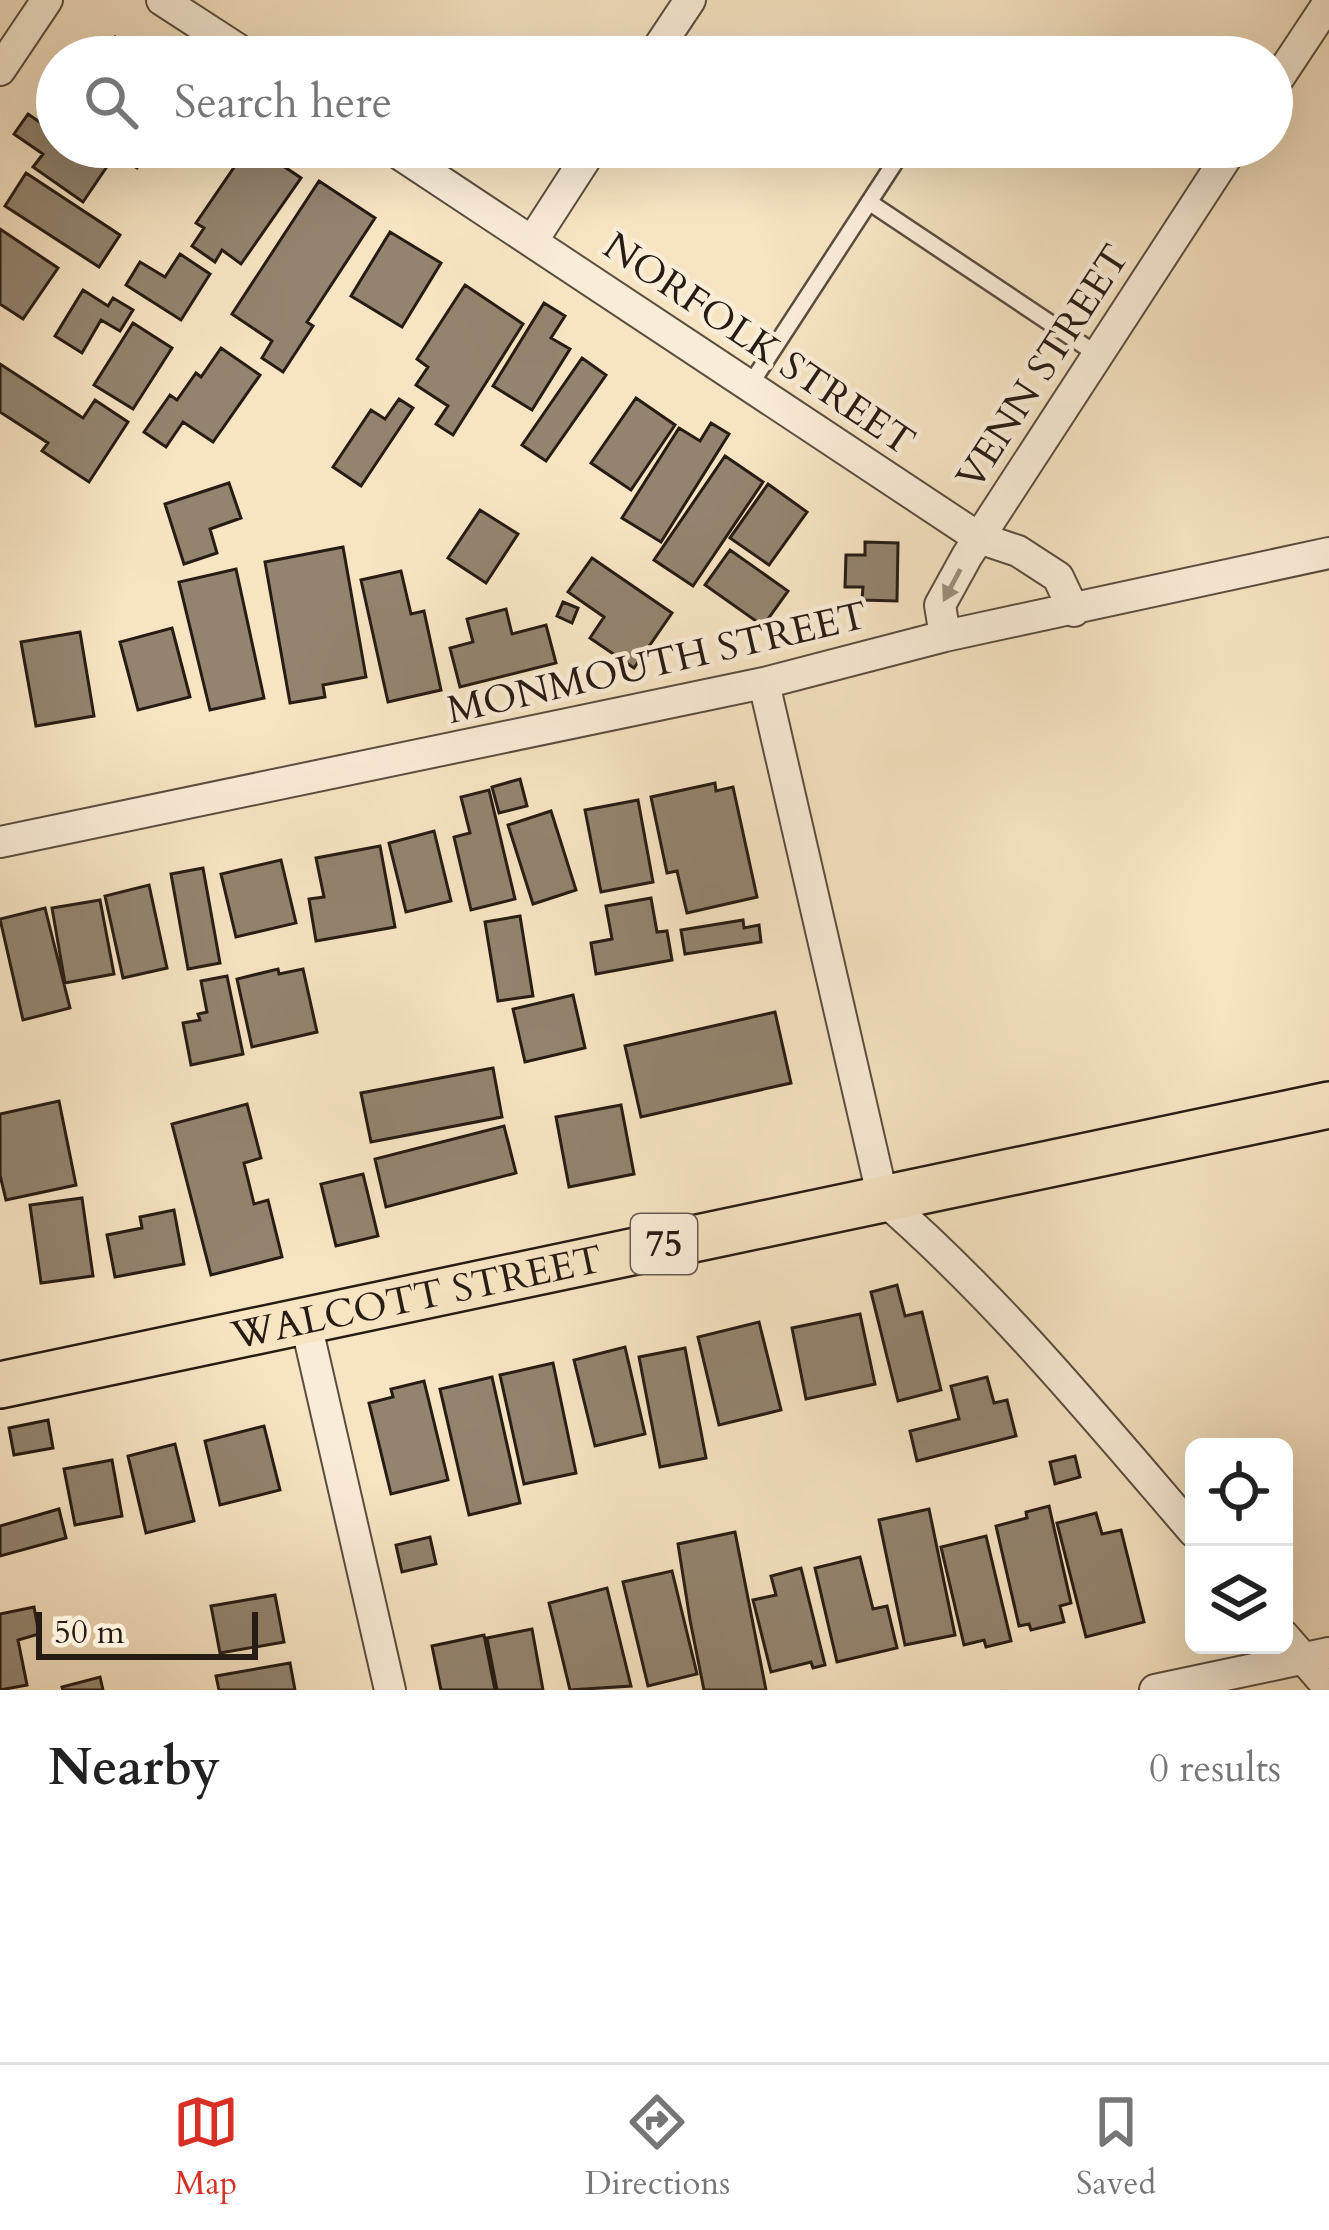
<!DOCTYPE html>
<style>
body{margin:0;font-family:Cardo,serif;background:#f6f6f6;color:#222}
.controls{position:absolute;right:36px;bottom:36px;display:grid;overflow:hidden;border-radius:18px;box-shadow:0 12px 48px #0002}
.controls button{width:108px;height:108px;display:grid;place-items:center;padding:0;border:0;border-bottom:3px solid #e0e0e0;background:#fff;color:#222;font:60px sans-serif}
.scale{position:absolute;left:36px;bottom:30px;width:222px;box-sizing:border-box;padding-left:12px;border:6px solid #271c13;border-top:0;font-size:33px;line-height:42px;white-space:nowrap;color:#271c13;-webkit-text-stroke:9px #faedd8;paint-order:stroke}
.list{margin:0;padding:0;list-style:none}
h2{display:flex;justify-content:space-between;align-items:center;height:156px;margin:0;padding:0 48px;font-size:51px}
h2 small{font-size:39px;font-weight:400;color:#767676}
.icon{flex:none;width:66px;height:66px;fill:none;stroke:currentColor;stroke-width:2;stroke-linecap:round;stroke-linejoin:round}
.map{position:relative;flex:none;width:1329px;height:1690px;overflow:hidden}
.search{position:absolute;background:#fff;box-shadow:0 12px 48px #0002;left:36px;right:36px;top:36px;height:132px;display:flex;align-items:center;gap:30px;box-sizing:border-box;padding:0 42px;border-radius:66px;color:#767676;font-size:45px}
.sheet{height:372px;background:#fff}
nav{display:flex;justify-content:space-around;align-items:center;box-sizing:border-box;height:168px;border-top:3px solid #e0e0e0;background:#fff;font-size:33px;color:#767676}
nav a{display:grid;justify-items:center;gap:6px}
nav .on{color:#d93025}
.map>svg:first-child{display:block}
</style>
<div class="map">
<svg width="1329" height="1690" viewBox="0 0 1329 1690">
<rect width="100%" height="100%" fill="#f7e4c3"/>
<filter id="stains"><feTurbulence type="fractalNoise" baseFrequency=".00167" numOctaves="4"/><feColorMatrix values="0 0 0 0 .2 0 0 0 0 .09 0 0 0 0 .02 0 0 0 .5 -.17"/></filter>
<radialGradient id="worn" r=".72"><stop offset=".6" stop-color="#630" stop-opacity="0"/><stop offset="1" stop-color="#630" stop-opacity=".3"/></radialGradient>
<path fill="#93846f" stroke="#271c13" stroke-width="3" d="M115,37l29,20h-43z
M28,114l29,20v13h19l30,21 -23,34 -50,-35 10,-13 -29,-20z
M105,147h46l-14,21z
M248,147h7l46,31 -60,86 -19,-14 -7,12 -23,-16 12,-18 -8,-5z
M26,173l94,62 -21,32 -94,-61z
M319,181l56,37 -68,104 6,4 -30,46 -21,-14 10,-17 -40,-27z
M0,229l58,39 -35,51 -23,-15z
M390,232l51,31 -39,64 -51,-31z
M180,254l30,20 -29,46 -55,-35 14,-23 25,15z
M465,285l58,39 -70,111 -17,-11 12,-18 -32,-21 12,-18 -11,-8z
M83,290l25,16 5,-8 20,12 -13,21 -19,-11 -19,33 -27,-17z
M544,303l21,13 -14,22 19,11 -38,61 -39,-24z
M133,323l39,25 -39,61 -39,-24z
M221,348l39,27 -47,67 -30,-20 -17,25 -22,-15 26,-37 7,5 19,-27 5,4z
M582,358l24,17 -60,86 -24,-16z
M0,364l83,54 12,-18 33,22 -39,60 -47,-31 6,-8 -48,-31z
M636,398l39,27 -44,65 -40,-27z
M399,399l14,9 -52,78 -28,-19 38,-57 14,9z
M711,423l18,11 -68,108 -39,-24 57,-90 21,13z
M725,456l38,26 -70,104 -39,-26z
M229,483l12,35 -31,11 7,24 -33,11 -19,-60z
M768,484l39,28 -38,53 -39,-27z
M480,510l38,24 -32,49 -38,-25z
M865,542l33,1 -1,58 -35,-1 1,-13h-18l1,-32h19z
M343,547l23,130 -43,8 2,12 -35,6 -25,-141z
M730,550l58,41 -25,35 -58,-41z
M592,558l80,55 -38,55 -44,-30 14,-21 -36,-25z
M236,569l28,129 -54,12 -31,-128z
M401,571l10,43 13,-3 17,79 -53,12 -27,-122z
M563,602l15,6 -6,15 -15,-7z
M506,609l6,25 34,-9 10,38 -96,24 -10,-39 23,-6 -6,-23z
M172,628l18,69 -52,13 -18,-68z
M80,632l14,84 -58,10 -15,-84z
M520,779l7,27 -28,7 -7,-26z
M715,783l1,8 17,-4 24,110 -70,16 -10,-42 -10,2 -16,-76z
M489,790l26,109 -44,11 -17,-73 16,-4 -9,-36z
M638,800l15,82 -52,10 -16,-82z
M551,811l25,79 -43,14 -25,-79z
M434,831l17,70 -45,11 -17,-69z
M380,846l15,81 -79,14 -7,-42 15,-2 -8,-39z
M281,860l15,63 -60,14 -15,-63z
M203,868l17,95 -32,6 -17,-95z
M149,885l18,83 -44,10 -18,-82z
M651,898l6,34 10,-1 5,29 -76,14 -5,-31 21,-4 -6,-33z
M100,900l14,74 -49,9 -13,-75z
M45,908l25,100 -47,12 -23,-101z
M520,916l13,80 -35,5 -13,-79z
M743,920l1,8 15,-3 2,17 -76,12 -4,-24z
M278,969l1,5 24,-5 14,63 -65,15 -15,-68z
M227,976l16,78 -52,11 -8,-42 17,-3 -2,-6 9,-2 -6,-31z
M573,995l12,53 -60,14 -12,-53z
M775,1012l16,71 -150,34 -16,-71z
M493,1068l9,49 -131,25 -10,-49z
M59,1101l17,84 -70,15 -6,-25v-61z
M247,1104l14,54 -17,5 10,41 14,-4 14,57 -71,18 -39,-151z
M621,1105l13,69 -65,13 -13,-70z
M504,1126l12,47 -130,34 -11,-48z
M363,1174l15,62 -42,10 -15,-62z
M82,1198l11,78 -52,7 -11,-78z
M174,1210l10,54 -69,13 -8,-42 35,-7 -2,-11z
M897,1285l8,31 17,-4 19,78 -43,11 -27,-109z
M860,1314l15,70 -69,15 -14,-71z
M759,1322l22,88 -62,15 -21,-88z
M625,1347l20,87 -50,12 -21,-86z
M685,1348l21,110 -46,9 -21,-110z
M553,1363l23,110 -52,11 -24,-109z
M492,1377l28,126 -51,12 -29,-126z
M987,1377l7,26 13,-3 9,36 -99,25 -7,-30 49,-12 -8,-33z
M424,1381l24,99 -57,14 -22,-91 24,-6 -2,-8z
M48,1420l5,28 -39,7 -5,-27z
M264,1426l16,64 -60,15 -15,-64z
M175,1444l19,77 -48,12 -18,-77z
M1075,1456l5,21 -25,7 -5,-22z
M112,1460l10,56 -47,9 -11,-56z
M1049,1506l22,97 -11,3 4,16 -33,8 -2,-6 -10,2 -23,-100 31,-8 -1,-6z
M59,1509l7,29 -66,18v-30z
M929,1509l26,126 -50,10 -26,-125z
M1096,1513l6,21 19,-4 23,92 -58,15 -29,-114z
M735,1532l31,158h-62l-14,-70 -12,-76z
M986,1536l25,105 -25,6 -2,-7 -20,5 -23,-98z
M430,1537l6,27 -34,8 -6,-27z
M860,1557l13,52 14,-3 10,42 -60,14 -22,-94z
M801,1568l24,97 -12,3 -2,-6 -40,10 -18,-72 23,-5 -5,-19z
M672,1571l25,103 -49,12 -25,-104z
M607,1588l24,98 -61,4 -21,-87z
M275,1595l9,47 -64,11 -9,-47z
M34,1607l5,27 -21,6 9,45 -27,5v-76z
M532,1629l11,61h-46l-10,-52z
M484,1635l11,55h-54l-9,-44z
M290,1663l5,27h-76l-3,-14z
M100,1677l3,13h-40l-1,-3z"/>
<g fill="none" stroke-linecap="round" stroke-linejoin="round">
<defs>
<path id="lane" d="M869,202l229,153
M750,385l155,-238"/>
<path id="street" d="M162,0l88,57
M652,57l38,-57
M0,70l47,-70
M1272,88l57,-86
M389,147l590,391 39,13 40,26 16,34
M533,240l60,-93
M945,636l-5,-31 27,-49 266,-409
M764,683l119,516c114,99 212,218 311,333
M0,842l764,-159 181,-47 384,-83
M305,1319l85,371
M1284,1636l45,52
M1155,1690l174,-37"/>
<g id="primary">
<path id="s1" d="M0,1385l1329,-280"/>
</g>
</defs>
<use href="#lane" stroke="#5b4e3f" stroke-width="20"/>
<use href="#street" stroke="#5b4e3f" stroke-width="34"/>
<use href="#primary" stroke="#271c13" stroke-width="50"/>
<use href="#lane" stroke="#faedd8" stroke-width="15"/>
<use href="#street" stroke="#faedd8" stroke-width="30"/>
<use href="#primary" stroke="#f7e4c3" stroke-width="45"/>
</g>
<defs><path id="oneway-solid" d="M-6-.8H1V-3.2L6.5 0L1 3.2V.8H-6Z" transform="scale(3)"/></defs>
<use fill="#9b8f7f" href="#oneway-solid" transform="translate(952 585) rotate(118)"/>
<g text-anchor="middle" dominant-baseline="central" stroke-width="9" stroke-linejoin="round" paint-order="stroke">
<rect fill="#faedd8" stroke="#665b4e" stroke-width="3" x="631" y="1214" width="66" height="60" rx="9"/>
<g font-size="36" font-weight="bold" fill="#271c13">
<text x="664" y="1244">75</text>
</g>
<g font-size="39" fill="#271c13" stroke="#faedd8">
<text transform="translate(759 344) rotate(34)">NORFOLK STREET</text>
<text transform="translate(1043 367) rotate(-57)">VENN STREET</text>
<text transform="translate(657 663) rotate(-13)">MONMOUTH STREET</text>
<text stroke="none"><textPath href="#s1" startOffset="426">WALCOTT STREET</textPath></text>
</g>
</g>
<rect width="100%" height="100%" filter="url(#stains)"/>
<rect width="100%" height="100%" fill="url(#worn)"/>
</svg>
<div class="controls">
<button><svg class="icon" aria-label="locate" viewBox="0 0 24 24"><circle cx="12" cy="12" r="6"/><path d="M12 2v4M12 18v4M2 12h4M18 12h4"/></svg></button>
<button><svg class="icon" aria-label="layers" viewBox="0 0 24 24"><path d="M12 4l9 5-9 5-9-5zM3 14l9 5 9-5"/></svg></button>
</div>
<div class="scale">50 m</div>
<div class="search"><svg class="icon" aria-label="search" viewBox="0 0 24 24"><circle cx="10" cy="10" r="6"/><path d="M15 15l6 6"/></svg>Search here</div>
</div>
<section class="sheet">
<h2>Nearby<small>0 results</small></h2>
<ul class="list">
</ul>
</section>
<nav>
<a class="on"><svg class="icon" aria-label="map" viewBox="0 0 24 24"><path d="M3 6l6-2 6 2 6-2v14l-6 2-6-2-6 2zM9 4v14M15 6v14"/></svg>Map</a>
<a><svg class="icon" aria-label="directions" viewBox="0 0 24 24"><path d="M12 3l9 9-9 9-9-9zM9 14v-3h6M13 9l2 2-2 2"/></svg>Directions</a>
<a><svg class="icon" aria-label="saved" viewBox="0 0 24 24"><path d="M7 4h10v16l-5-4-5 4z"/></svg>Saved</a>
</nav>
